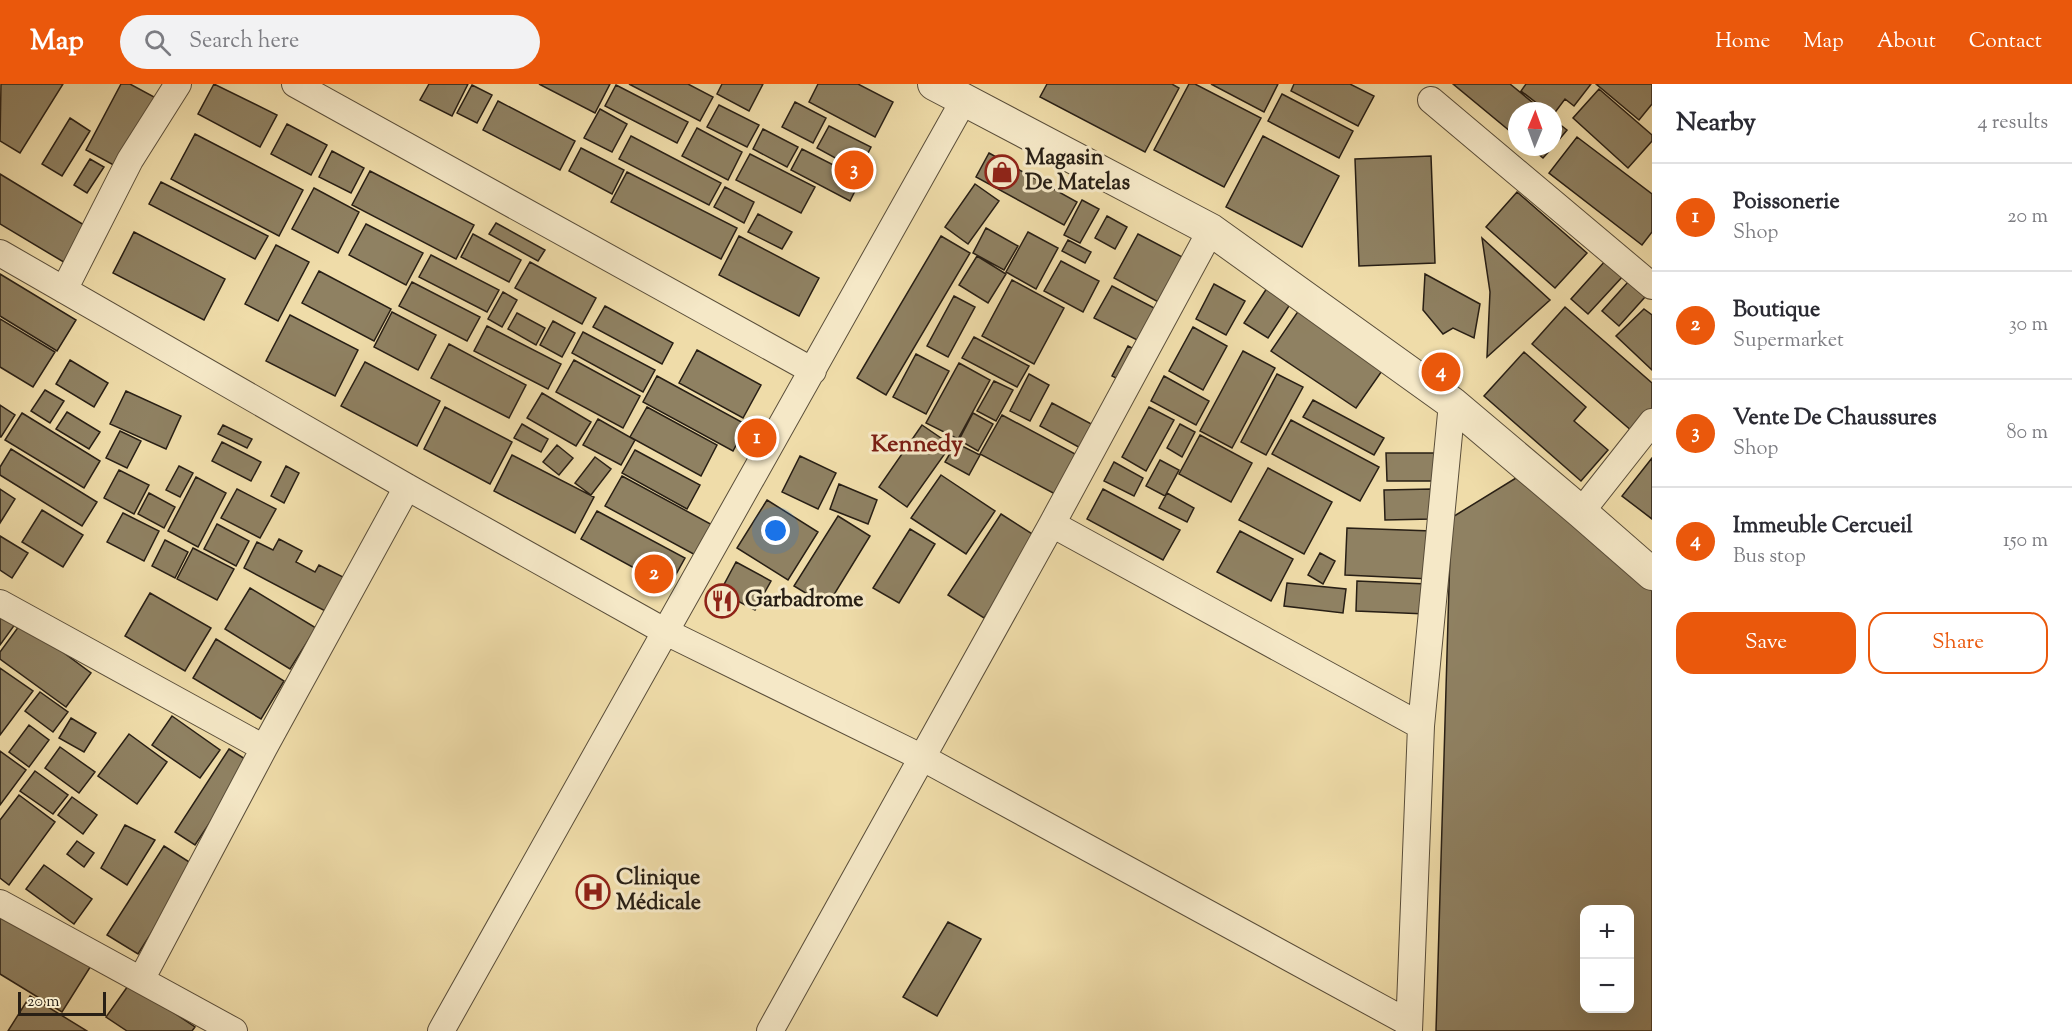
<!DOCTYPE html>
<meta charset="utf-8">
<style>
body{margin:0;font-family:"Sorts Mill Goudy",serif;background:#f2f2f3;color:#2b2b33}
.controls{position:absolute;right:18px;bottom:18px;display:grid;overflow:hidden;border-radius:12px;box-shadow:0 6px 24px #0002}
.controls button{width:54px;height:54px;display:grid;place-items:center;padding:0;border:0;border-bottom:2px solid #e1e1e2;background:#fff;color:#2b2b33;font:30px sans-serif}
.compass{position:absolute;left:1508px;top:18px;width:54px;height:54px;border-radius:50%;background:#fff;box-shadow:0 6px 24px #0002;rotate:1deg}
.scale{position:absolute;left:18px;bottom:15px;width:88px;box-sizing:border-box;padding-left:6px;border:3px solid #281f15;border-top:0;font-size:16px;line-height:21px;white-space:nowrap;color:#281f15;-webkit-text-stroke:4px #f5e8c7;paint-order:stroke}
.you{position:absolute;left:776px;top:447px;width:21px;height:21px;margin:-15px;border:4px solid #fff;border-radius:50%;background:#1a73e8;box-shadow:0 0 0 9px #1a73e833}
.badge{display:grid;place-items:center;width:39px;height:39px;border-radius:50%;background:#ea580c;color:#fff;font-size:20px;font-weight:700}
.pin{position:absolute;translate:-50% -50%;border:3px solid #fff;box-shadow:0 2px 6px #0006}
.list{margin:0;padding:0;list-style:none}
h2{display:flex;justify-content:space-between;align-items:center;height:78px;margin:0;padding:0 24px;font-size:26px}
h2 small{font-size:20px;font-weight:400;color:#7c7c81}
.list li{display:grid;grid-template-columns:39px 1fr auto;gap:18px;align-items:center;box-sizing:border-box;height:108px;padding:0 24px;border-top:2px solid #e1e1e2}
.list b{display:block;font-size:22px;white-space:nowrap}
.list p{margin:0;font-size:20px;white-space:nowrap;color:#7c7c81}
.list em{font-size:20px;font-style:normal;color:#7c7c81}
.actions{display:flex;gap:12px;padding:18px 24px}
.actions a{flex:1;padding:14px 0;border:2px solid #ea580c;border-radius:18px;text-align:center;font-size:21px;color:#ea580c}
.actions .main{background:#ea580c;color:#fff}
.icon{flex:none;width:33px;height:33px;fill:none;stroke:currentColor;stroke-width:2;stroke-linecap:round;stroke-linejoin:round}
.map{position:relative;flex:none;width:1652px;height:947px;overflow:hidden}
header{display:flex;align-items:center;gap:36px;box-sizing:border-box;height:84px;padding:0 30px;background:#ea580c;color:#fff}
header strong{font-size:28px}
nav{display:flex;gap:33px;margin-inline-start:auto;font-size:21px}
.search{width:420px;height:54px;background:#f2f2f3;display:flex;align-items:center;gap:15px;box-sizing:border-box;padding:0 21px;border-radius:33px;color:#7c7c81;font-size:22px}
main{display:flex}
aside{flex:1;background:#fff}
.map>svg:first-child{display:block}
</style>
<header>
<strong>Map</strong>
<div class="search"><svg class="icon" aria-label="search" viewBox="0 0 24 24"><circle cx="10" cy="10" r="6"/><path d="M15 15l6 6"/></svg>Search here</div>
<nav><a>Home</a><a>Map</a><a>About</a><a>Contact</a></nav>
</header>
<main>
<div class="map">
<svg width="1652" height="947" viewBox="0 0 1652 947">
<rect width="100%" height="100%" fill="#efdca9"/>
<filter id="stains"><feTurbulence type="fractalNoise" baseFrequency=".00333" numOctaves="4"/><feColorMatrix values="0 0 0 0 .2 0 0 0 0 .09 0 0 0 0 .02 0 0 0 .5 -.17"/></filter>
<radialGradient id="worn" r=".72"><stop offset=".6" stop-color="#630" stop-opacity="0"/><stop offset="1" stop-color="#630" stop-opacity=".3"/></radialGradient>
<path fill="#8f8162" stroke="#281f15" stroke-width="1.5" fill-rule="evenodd" d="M1,0h62l-43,69 -20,-12z
M121,0h9l26,14 -37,70 -33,-18z
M214,0l63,31 -17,32 -62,-33z
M429,0h39l-16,32 -32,-16z
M539,0h71l-15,29z
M629,0h59l25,13 -13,24z
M722,0h41l-14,27 -32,-17z
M818,0h40l35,18 -18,35 -66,-35z
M1047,0h125l7,4 -34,64 -105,-55z
M1189,0h6l66,34 -37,69 -70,-37z
M1211,0h67l-14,28z
M1294,0h56l24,12 -16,30 -67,-35z
M1453,0h57l33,27h-26v26z
M1526,0h65l-17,22 -9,-7 -12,16v-4h-6l-26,-20z
M1596,0h56v20l-13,16z
M472,1l20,10 -15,28 -20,-10z
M616,1l72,37 -11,21 -72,-37z
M1599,5l53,46v6l-24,27 -55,-50z
M1282,10l71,37 -14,27 -71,-37z
M498,17l77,40 -15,29 -77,-40z
M795,18l31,16 -13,25 -31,-16z
M719,21l40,20 -12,22 -40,-20z
M600,25l27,15 -15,28 -28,-14z
M70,34l20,13 -28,45 -20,-12z
M1553,35l14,11 -14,17z
M287,40l40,21 -16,30 -40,-21z
M829,42l42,21 -12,24 -42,-23z
M697,44l45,24 -14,28 -46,-24z
M763,45l35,18 -11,20 -34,-18z
M195,50l108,56 -24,46 -108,-57z
M631,52l90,47 -12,22 -90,-46z
M1263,52l76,40 -37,71 -76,-40z
M1577,53l75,57v38l-10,13 -93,-72z
M1530,63h23l-10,11z
M581,64l43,22 -12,24 -43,-23z
M802,65l59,30 -11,22 -59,-31z
M332,67l32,17 -13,25 -32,-16z
M989,69l88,49 -13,23 -88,-48z
M750,70l65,33 -14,26 -65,-33z
M1431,72l4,107 -76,3 -4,-107z
M90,75l14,8 -17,26 -13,-8z
M370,87l104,54 -18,34 -104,-54z
M627,88l110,56 -16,31 -110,-57z
M0,90l89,54 -22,36 -67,-40z
M161,98l107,54 -13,23 -106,-55z
M975,100l24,17 -31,43 -23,-17z
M725,103l29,15 -10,21 -30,-16z
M314,104l45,24 -21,41 -46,-24z
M1517,108l70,61 -32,35 -69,-61z
M1082,116l17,9 -19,34 -16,-8z
M758,130l34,18 -10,17 -34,-17z
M1107,132l20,11 -12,22 -20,-11z
M496,139l49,27 -7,11 -49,-27z
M366,140l57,29 -17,32 -57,-30z
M986,144l32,18 -14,24 -31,-17z
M134,148l91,47 -21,41 -91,-47z
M1028,148l30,16 -22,41 -30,-17z
M473,150l48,26 -12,22 -48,-25z
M1138,150l48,25 -24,45 -48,-26z
M739,152l80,42 -20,38 -80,-41z
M941,152l29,17 -84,142 -29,-17z
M1482,154l68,62 -63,57 3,-65z
M1068,156l23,12 -6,11 -23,-12z
M276,161l33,17 -31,59 -33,-17z
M431,171l68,35 -12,22 -68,-35z
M977,172l29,18 -18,29 -29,-18z
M1606,176l18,15 -36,39 -17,-15z
M1061,177l38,20 -16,31 -39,-21z
M530,178l66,36 -14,26 -67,-36z
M319,187l72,38 -17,32 -72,-38z
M0,190l76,46 -19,31 -57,-35z
M1425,190l55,30 -6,34 -21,-10 -10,6 -20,-24z
M1012,196l52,28 -30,56 -52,-28z
M412,198l68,35 -13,24 -68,-35z
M1628,198l17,15 -26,29 -17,-15z
M1214,200l31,17 -19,34 -30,-16z
M1269,201l24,15 -25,38 -24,-15z
M1112,202l48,25 -17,32 -49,-25z
M503,208l14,8 -15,27 -14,-8z
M954,212l21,11 -27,50 -21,-11z
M605,222l68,37 -11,21 -69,-37z
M1565,223l87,76v28l-19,21 -101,-88z
M1644,225l8,6v55l-36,-34z
M1299,226l85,58 -28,40 -85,-57z
M392,228l44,23 -18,35 -44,-23z
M517,229l28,15 -9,17 -28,-16z
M290,231l68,35 -23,46 -69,-35z
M0,235l55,33 -22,35 -33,-20z
M553,237l22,12 -13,24 -22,-12z
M487,242l74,38 -13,25 -74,-38z
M1193,243l34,19 -24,44 -34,-19z
M583,248l72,38 -12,22 -71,-39z
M974,253l55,29 -12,21 -55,-29z
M449,260l77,41 -17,33 -78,-40z
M1128,262l12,6 -16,30 -12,-6z
M697,266l64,35 -18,33 -64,-35z
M1243,267l32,17 -43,80 -32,-17z
M1524,268l62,55 -12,14 34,29 -27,31 -97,-85z
M916,270l33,17 -23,43 -33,-17z
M70,276l38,23 -14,24 -38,-23z
M574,276l66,36 -17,32 -67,-36z
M365,278l75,39 -23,45 -76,-40z
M959,279l31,17 -32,59 -32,-16z
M1029,290l20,11 -19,36 -20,-10z
M1277,290l26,13 -37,68 -25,-13z
M657,292l90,49 -14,26 -90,-49z
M1164,292l45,25 -13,24 -45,-24z
M994,297l19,9 -17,31 -19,-10z
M45,306l19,11 -14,22 -19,-12z
M126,307l55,25 -15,33 -56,-25z
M542,309l49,29 -15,24 -49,-28z
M1313,316l71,38 -10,17 -71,-38z
M1052,319l45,24 -13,23 -44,-24z
M0,321l15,10 -14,22h-1z
M445,323l67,35 -22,42 -66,-35z
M647,323l70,38 -16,31 -71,-39z
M1149,323l25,13 -28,51 -24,-14z
M67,328l33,20 -11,17 -33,-20z
M22,329l78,48 -16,27 -79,-48z
M973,329l20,11 -15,27 -19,-11z
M1002,331l75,40 -22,39 -75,-40z
M598,335l37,21 -14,25 -38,-20z
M1291,336l88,47 -19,34 -88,-47z
M522,340l26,15 -7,13 -27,-14z
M1180,340l15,8 -13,25 -15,-9z
M223,341l29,14 -5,9 -29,-14z
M922,341l29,20 -44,62 -28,-20z
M120,347l21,10 -14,27 -21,-10z
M1200,351l52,28 -21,39 -52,-28z
M222,358l39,20 -10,19 -39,-20z
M956,359l24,12 -11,20 -24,-13z
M557,361l16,13 -14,17 -16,-13z
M11,365l86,53 -15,24 -82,-51v-8z
M635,366l65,35 -13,24 -65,-36z
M1386,369h49v28h-48z
M512,371l82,42 -19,36 -81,-42z
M800,372l36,17 -18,36 -36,-17z
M595,373l16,12 -20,26 -16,-12z
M1652,374v61l-30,-23z
M1160,376l19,10 -14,26 -19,-10z
M1114,378l29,16 -9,18 -30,-15z
M179,382l14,7 -13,24 -14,-7z
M286,382l13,7 -15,30 -13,-7z
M1268,384l64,34 -28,52 -65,-34z
M119,386l30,15 -15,29 -30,-16z
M941,391l54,36 -29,43 -55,-36z
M622,392l94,51 -17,30 -94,-51z
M196,393l30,16 -28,54 -30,-16z
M1516,394l136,113v440h-216l15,-513zM1584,826h46v98h-46z
M839,400l38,16 -9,24 -38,-15z
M0,405l15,10 -15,24z
M237,405l39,20 -16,29 -39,-20z
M1103,405l77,41 -17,30 -76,-41z
M1432,405v30l-47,1 -1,-30z
M149,409l26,14 -11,21 -26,-14z
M1167,409l27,15 -7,14 -28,-14z
M767,416l51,32 -30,48 -51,-32z
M42,426l41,25 -20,32 -41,-25z
M597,427l88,47 -16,29 -88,-48z
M123,429l36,18 -15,30 -37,-19z
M1001,430l36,23 -53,81 -36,-23z
M838,432l32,20 -43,70 -33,-20z
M217,440l32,17 -13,25 -32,-17z
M1347,444l85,3 -2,48 -85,-4z
M910,445l25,15 -36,59 -26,-15z
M1240,447l53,28 -22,42 -54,-29z
M0,452l28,17 -16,25 -12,-8z
M279,455l23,12 -6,11 19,10 4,-7 28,14 -18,34 -85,-45 13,-26 16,8z
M165,456l23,12 -13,26 -23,-12z
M193,464l41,21 -17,31 -40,-21z
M1320,469l15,8 -12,23 -15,-9z
M736,478l35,19 -16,29 -35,-18z
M1357,497l70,3 -1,30 -70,-3z
M1287,499l59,6 -3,24 -59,-7z
M250,504l66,40 -26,41 -65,-40z
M150,509l61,35 -26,43 -60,-35z
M0,527l16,12 -16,22z
M22,538l69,51 -25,34 -66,-48v-7z
M216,555l68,42 -23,38 -68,-41z
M0,584l33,23 -33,44z
M40,608l28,20 -15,20 -28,-21z
M172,632l48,34 -20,28 -48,-33z
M71,634l25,15 -12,19 -25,-14z
M29,641l20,15 -20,27 -20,-15z
M129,650l38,28 -30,42 -39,-28z
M60,663l35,25 -16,21 -34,-25z
M229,665l21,13 -55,83 -20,-13z
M0,667l26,19 -26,35z
M35,687l33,24 -15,19 -33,-23z
M19,711l36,27 -46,63 -9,-7v-58z
M72,713l25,18 -14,19 -25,-19z
M125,741l30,15 -28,45 -26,-17z
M77,757l17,12 -10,14 -17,-13z
M164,762l30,19 -56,89 -31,-19z
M44,781l48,34 -18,25 -48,-35z
M0,820l94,57 -32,51 -62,-38z
M948,838l33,17 -44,77 -34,-19z
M130,899l65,44 -3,4h-65l-21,-14z
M30,912l57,35h-79z"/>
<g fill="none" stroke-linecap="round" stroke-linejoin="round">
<defs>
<path id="minor" d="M295,0l518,287
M1431,16l221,186
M0,169l407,234 259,145 257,126 486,265
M64,206l66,-130 48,-76
M1581,428l71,-90
M1052,440l369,202
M0,519l264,145
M0,819l234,128
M141,896l123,-232 143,-261
M441,947l523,-931
M770,947l282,-507 159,-294
M1409,947l12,-305 31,-323"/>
<path id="tertiary" d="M934,0l277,146 241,173 129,109 71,62"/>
</defs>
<use href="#minor" stroke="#5a4e3a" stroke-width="28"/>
<use href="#tertiary" stroke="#5a4e3a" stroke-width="34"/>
<use href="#minor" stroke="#f5e8c7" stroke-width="26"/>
<use href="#tertiary" stroke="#f5e8c7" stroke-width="32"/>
</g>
<defs>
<symbol id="shop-ring" viewBox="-11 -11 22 22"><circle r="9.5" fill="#f5e8c7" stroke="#8f2418" stroke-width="1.5"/><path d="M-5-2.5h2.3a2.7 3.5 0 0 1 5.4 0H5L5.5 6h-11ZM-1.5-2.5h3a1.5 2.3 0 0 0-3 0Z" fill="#8f2418"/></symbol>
<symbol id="restaurant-ring" viewBox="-11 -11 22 22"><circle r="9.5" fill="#f5e8c7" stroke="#8f2418" stroke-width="1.5"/><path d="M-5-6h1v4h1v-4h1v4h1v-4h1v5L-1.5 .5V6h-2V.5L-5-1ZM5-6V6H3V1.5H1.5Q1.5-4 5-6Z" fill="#8f2418"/></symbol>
<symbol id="hospital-ring" viewBox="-11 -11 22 22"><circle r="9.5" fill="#f5e8c7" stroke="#8f2418" stroke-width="1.5"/><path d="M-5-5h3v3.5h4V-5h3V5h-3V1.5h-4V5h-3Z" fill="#8f2418"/></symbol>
</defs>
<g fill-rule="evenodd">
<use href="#shop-ring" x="983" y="69" width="38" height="38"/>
<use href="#restaurant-ring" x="703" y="498" width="38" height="38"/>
<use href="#hospital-ring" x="574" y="789" width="38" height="38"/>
</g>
<g text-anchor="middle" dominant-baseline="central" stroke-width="6" stroke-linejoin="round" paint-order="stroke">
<g font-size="22" font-weight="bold" fill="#281f15" stroke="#f5e8c7" text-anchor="start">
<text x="1025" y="75">Magasin<tspan x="1025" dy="25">De Matelas</tspan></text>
<text x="745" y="517">Garbadrome</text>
<text x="616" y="795">Clinique<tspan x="616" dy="25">Médicale</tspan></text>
</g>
<g font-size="24" font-weight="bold" fill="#7a1f14" stroke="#f5e8c7">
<text x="917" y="361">Kennedy</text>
</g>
</g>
<rect width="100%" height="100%" filter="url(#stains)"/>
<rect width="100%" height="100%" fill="url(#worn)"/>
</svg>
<div class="controls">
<button>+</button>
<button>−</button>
</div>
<svg class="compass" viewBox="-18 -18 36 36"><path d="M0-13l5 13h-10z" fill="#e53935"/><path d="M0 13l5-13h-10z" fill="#7c7c81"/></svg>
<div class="scale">20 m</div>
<div class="you"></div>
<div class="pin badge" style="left:757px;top:354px">1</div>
<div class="pin badge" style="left:654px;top:490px">2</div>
<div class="pin badge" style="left:854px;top:86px">3</div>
<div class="pin badge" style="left:1441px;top:288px">4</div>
</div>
<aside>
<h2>Nearby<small>4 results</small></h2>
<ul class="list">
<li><span class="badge">1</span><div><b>Poissonerie</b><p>Shop</p></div><em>20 m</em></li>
<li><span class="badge">2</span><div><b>Boutique</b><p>Supermarket</p></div><em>30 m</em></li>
<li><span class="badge">3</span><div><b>Vente De Chaussures</b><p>Shop</p></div><em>80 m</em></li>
<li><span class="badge">4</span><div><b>Immeuble Cercueil</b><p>Bus stop</p></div><em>150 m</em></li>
</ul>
<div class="actions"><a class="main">Save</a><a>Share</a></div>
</aside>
</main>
